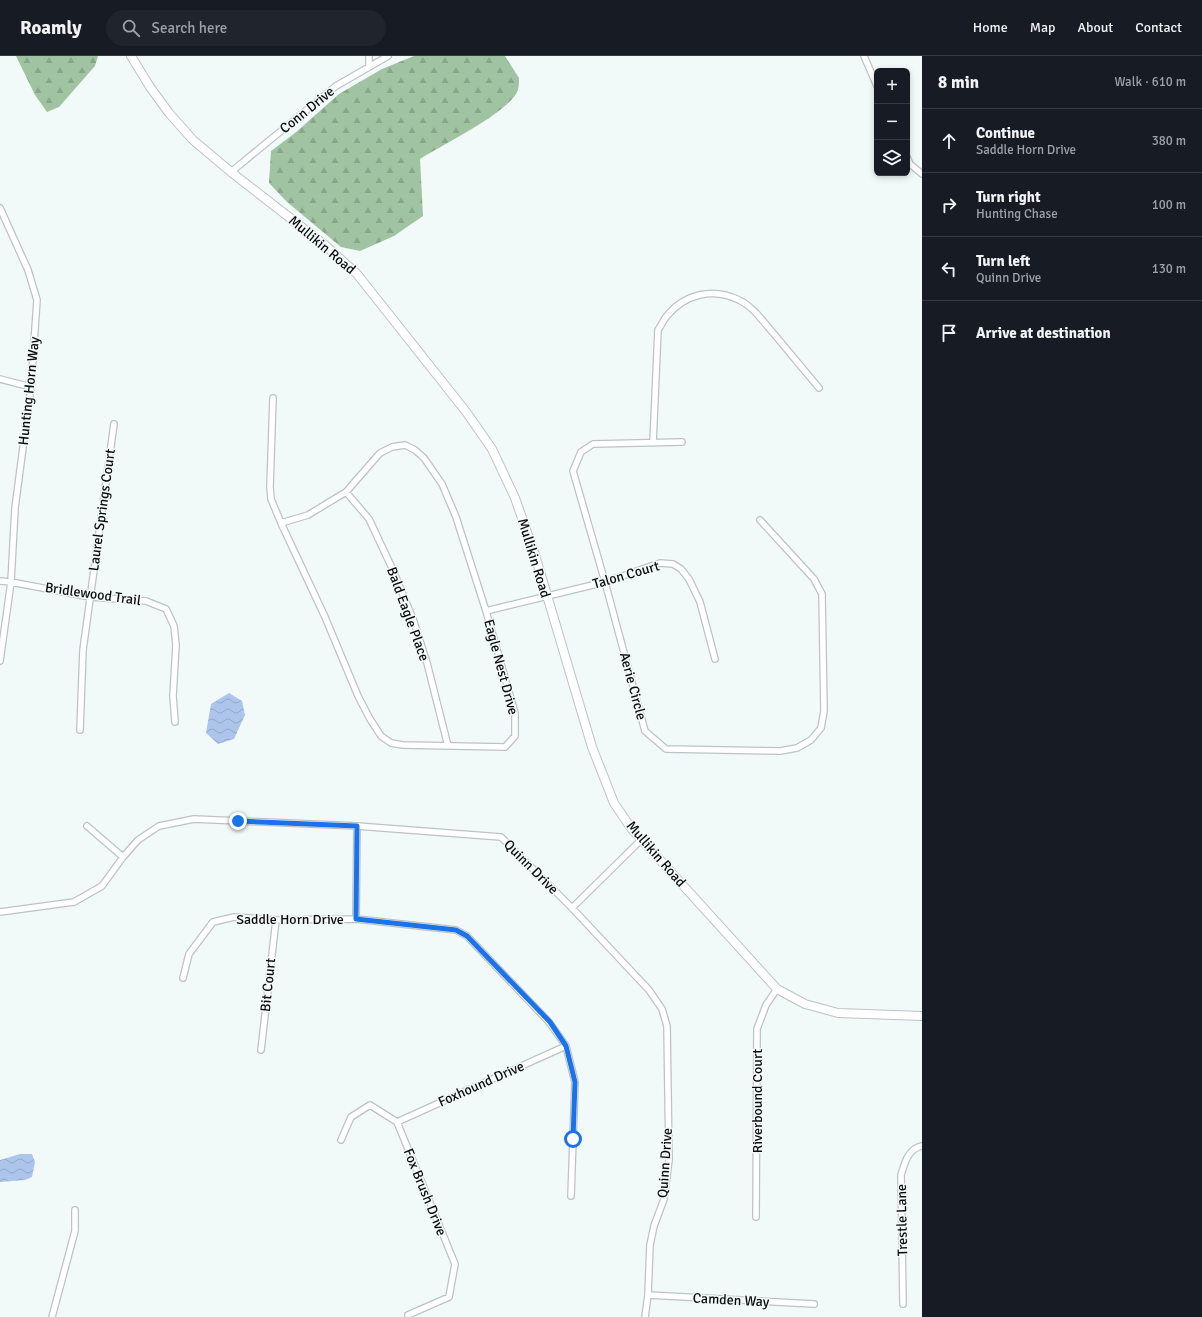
<!DOCTYPE html>
<meta charset="utf-8">
<style>
body{margin:0;font-family:Signika,sans-serif;background:#20242c;color:#f1f3f6}
.controls{position:absolute;right:12px;top:12px;display:grid;overflow:hidden;border-radius:6px;box-shadow:0 2px 6px #0003}
.controls button{width:36px;height:36px;display:grid;place-items:center;padding:0;border:0;border-bottom:1px solid #363941;background:#171b24;color:#f1f3f6;font:20px sans-serif}
.stop{position:absolute;width:12px;height:12px;margin:-9px;border:3px solid #1a73e8;border-radius:50%;background:#fff}
.stop.end{background:#1a73e8;border-color:#fff;box-shadow:0 1px 4px #0008}
.list{margin:0;padding:0;list-style:none}
h2{display:flex;justify-content:space-between;align-items:center;height:52px;margin:0;padding:0 16px;font-size:17px}
h2 small{font-size:13px;font-weight:400;color:#9ea1a6}
.list li{display:grid;grid-template-columns:26px 1fr auto;gap:12px;align-items:center;box-sizing:border-box;height:64px;padding:0 16px;border-top:1px solid #363941}
.list b{display:block;font-size:15px;white-space:nowrap}
.list p{margin:0;font-size:13px;white-space:nowrap;color:#9ea1a6}
.list em{font-size:13px;font-style:normal;color:#9ea1a6}
.icon{flex:none;width:22px;height:22px;fill:none;stroke:currentColor;stroke-width:2;stroke-linecap:round;stroke-linejoin:round}
.map{position:relative;flex:none;width:922px;height:1261px;overflow:hidden}
header{display:flex;align-items:center;gap:24px;box-sizing:border-box;height:56px;padding:0 20px;background:#171b24;border-bottom:1px solid #363941}
header strong{font-size:19px}
nav{display:flex;gap:22px;margin-inline-start:auto;font-size:14px}
.search{width:280px;height:36px;background:#20242c;display:flex;align-items:center;gap:10px;box-sizing:border-box;padding:0 14px;border-radius:22px;color:#9ea1a6;font-size:15px}
main{display:flex}
aside{flex:1;background:#171b24}
.map>svg:first-child{display:block}
</style>
<header>
<strong>Roamly</strong>
<div class="search"><svg class="icon" aria-label="search" viewBox="0 0 24 24"><circle cx="10" cy="10" r="6"/><path d="M15 15l6 6"/></svg>Search here</div>
<nav><a>Home</a><a>Map</a><a>About</a><a>Contact</a></nav>
</header>
<main>
<div class="map">
<svg width="922" height="1261" viewBox="0 0 922 1261">
<defs>
<pattern id="forest-firs" width="22" height="20" patternUnits="userSpaceOnUse"><rect width="22" height="20" fill="#a0c4a2"/><path d="M5 1l3.5 6h-7zM16 11l3.5 6h-7z" fill="#88a78a"/></pattern>
<pattern id="water-waves" width="16" height="10" patternUnits="userSpaceOnUse"><rect width="16" height="10" fill="#adc5ec"/><path d="M0 5q4-4 8 0t8 0" fill="none" stroke="#94a8c9"/></pattern>
</defs>
<rect width="100%" height="100%" fill="#f2f9f9"/>
<path fill="url(#forest-firs)" d="M16,0h82l-3,10 -36,41 -12,5 -12,-17z
M414,0h91l14,22c0,4 0,8 -1,12 -8,22 -76,55 -98,69l3,57 -29,20 -34,15 -19,-4 -54,-45 -18,-19 2,-32 24,-18 44,-39 43,-25z"/>
<path fill="url(#water-waves)" d="M229,637l13,8 3,14 -11,24 -16,5 -12,-11 5,-29z
M20,1098h12l3,8 -3,15 -7,3 -25,2v-22z"/>
<g fill="none" stroke-linecap="round" stroke-linejoin="round">
<defs>
<path id="street" d="M864,0l13,30
M369,11v-11
M907,101l3,7 12,10
M231,116l105,-86 52,-30
M0,152l28,62 9,30 -6,87 -16,121 -4,74 -11,79
M0,323l31,8
M273,342l-3,89 1,12 10,24 44,94 33,79 12,23 11,17 10,7 12,2 102,2 10,-11v-23l-29,-102 -30,-94 -14,-33 -18,-26 -9,-8 -10,-5 -13,2 -12,6 -34,39 -38,23 -27,8
M682,386l-89,2 -12,8 -8,19 32,111 40,149 21,18 114,2 17,-3 14,-8 10,-12 3,-17 -2,-117 -8,-15 -54,-59
M653,387l5,-113c3,-4 5,-9 8,-13 18,-23 47,-30 73,-17 15,7 25,23 35,34 15,18 30,36 45,54
M346,436l23,27 23,49 21,51 14,44 21,83
M0,525l11,1 79,15 56,4 20,8 8,17 2,19 -3,51 2,26
M486,555l119,-29 55,-19 13,1 8,5 8,10 11,23 15,57
M80,674l3,-80 31,-226
M87,770l36,31
M572,852l69,-68
M0,856l74,-10 28,-16 21,-29 15,-17 21,-14 35,-7 163,7 144,11 71,71 77,82 13,19 5,17 2,134 -5,39 -10,27 -4,19 -2,50 -3,22
M356,863l1,-93
M183,922l6,-24 24,-32 21,-5 42,3 80,-1 100,11 11,6 82,86 17,24 9,36 -4,114
M261,994l15,-130
M397,1066l169,-76
M341,1084l10,-23 19,-12 27,17 58,142 -6,33 -41,18
M756,1161l1,-188 9,-24 11,-16
M648,1239l166,9
M903,1248l-2,-129c4,-13 7,-26 21,-29
M52,1261l23,-86v-21"/>
<path id="secondary" d="M131,0l19,31 19,26 24,27 38,32 95,74 31,28 110,139 25,36 23,49 20,57 57,192 22,56 17,25 146,161 28,15 33,9 84,3"/>
</defs>
<use href="#street" stroke="#bdc3c4" stroke-width="8"/>
<use href="#secondary" stroke="#bdc3c4" stroke-width="10"/>
<use href="#street" stroke="#fff" stroke-width="5.5"/>
<use href="#secondary" stroke="#fff" stroke-width="8"/>
</g>
<g fill="none" stroke-linecap="round" stroke-linejoin="round">
<path stroke="#1a73e8" stroke-width="5" d="M238,765l119,5 -1,93 100,11 11,6 83,86 16,24 9,36 -2,57"/>
</g>
<g text-anchor="middle" dominant-baseline="central" stroke-width="3" stroke-linejoin="round" paint-order="stroke">
<g font-size="14" fill="#0a0c0c" stroke="#f2f9f9">
<text transform="translate(307 54) rotate(-39)">Conn Drive</text>
<text transform="translate(322 189) rotate(40)">Mullikin Road</text>
<text transform="translate(29 335) rotate(-84)">Hunting Horn Way</text>
<text transform="translate(102 454) rotate(-82)">Laurel Springs Court</text>
<text transform="translate(534 502) rotate(73)">Mullikin Road</text>
<text transform="translate(626 519) rotate(-16)">Talon Court</text>
<text transform="translate(93 538) rotate(8)">Bridlewood Trail</text>
<text transform="translate(408 558) rotate(70)">Bald Eagle Place</text>
<text transform="translate(501 611) rotate(75)">Eagle Nest Drive</text>
<text transform="translate(633 630) rotate(75)">Aerie Circle</text>
<text transform="translate(656 798) rotate(49)">Mullikin Road</text>
<text transform="translate(531 811) rotate(45)">Quinn Drive</text>
<text x="290" y="863">Saddle Horn Drive</text>
<text transform="translate(268 929) rotate(-84)">Bit Court</text>
<text transform="translate(481 1028) rotate(-24)">Foxhound Drive</text>
<text transform="translate(757 1045) rotate(-90)">Riverbound Court</text>
<text transform="translate(665 1107) rotate(-86)">Quinn Drive</text>
<text transform="translate(425 1136) rotate(68)">Fox Brush Drive</text>
<text transform="translate(902 1164) rotate(-91)">Trestle Lane</text>
<text transform="translate(731 1244) rotate(3)">Camden Way</text>
</g>
</g>
</svg>
<div class="controls">
<button>+</button>
<button>−</button>
<button><svg class="icon" aria-label="layers" viewBox="0 0 24 24"><path d="M12 4l9 5-9 5-9-5zM3 14l9 5 9-5"/></svg></button>
</div>
<div class="stop" style="left:573px;top:1083px"></div>
<div class="stop end" style="left:238px;top:765px"></div>
</div>
<aside>
<h2>8 min<small>Walk · 610 m</small></h2>
<ul class="list">
<li><svg class="icon" aria-label="ahead" viewBox="0 0 24 24"><path d="M12 20V5M6 11l6-6 6 6"/></svg><div><b>Continue</b><p>Saddle Horn Drive</p></div><em>380 m</em></li>
<li><svg class="icon" aria-label="right" viewBox="0 0 24 24"><path d="M7 20v-9h11M14 6l5 5-5 5"/></svg><div><b>Turn right</b><p>Hunting Chase</p></div><em>100 m</em></li>
<li><svg class="icon" aria-label="left" viewBox="0 0 24 24"><path d="M17 20v-9H6M10 6l-5 5 5 5"/></svg><div><b>Turn left</b><p>Quinn Drive</p></div><em>130 m</em></li>
<li><svg class="icon" aria-label="arrive" viewBox="0 0 24 24"><path d="M6 21V4h12l-3 4 3 4H6"/></svg><div><b>Arrive at destination</b></div></li>
</ul>
</aside>
</main>
